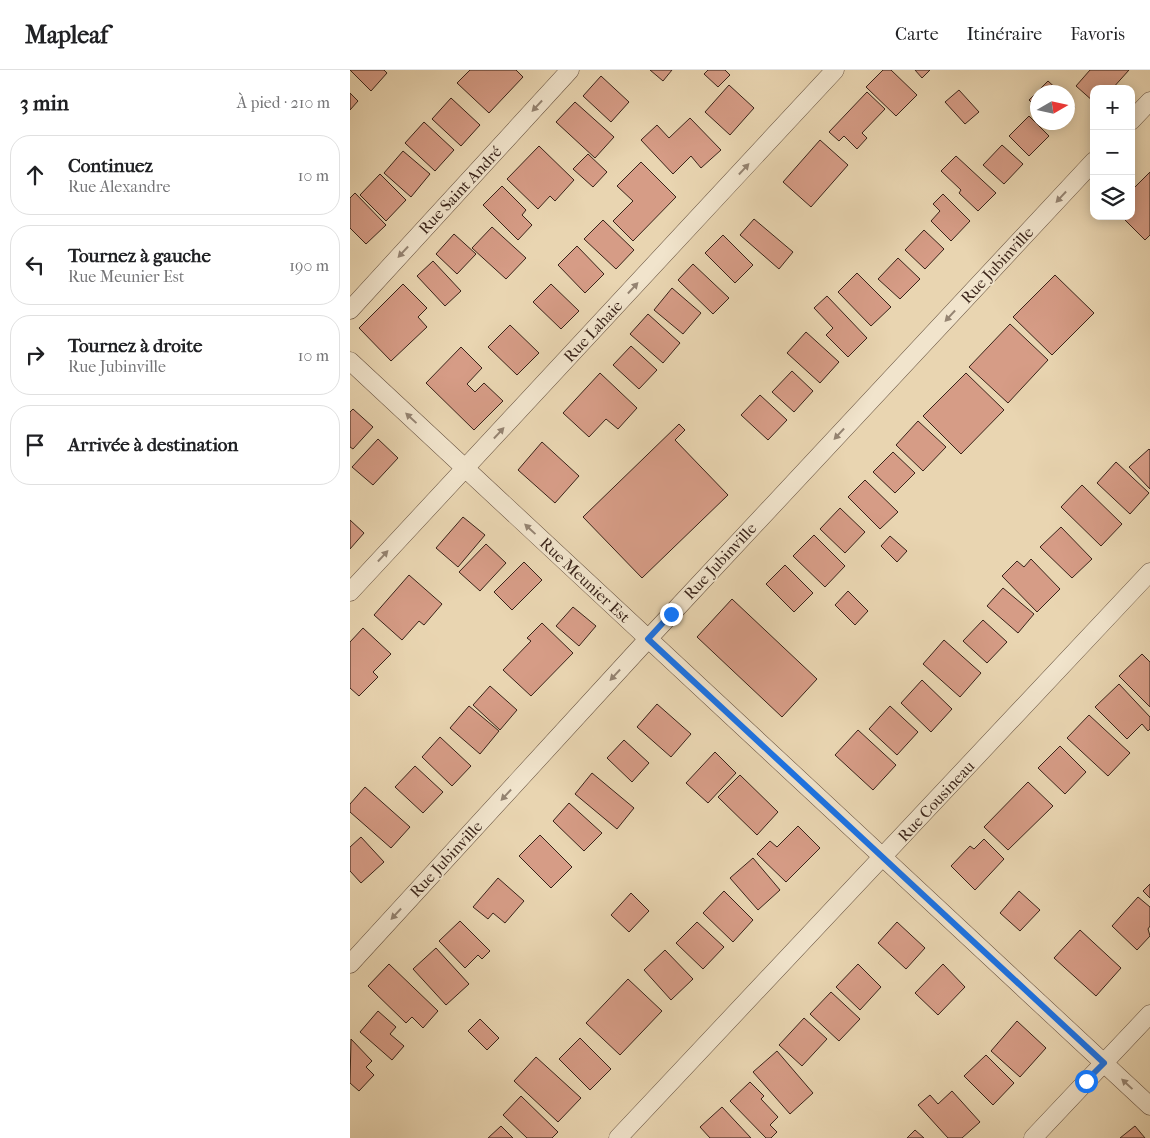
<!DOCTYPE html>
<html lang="fr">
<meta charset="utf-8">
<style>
body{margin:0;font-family:"IM FELL French Canon",serif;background:#f6f6f6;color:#202124}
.controls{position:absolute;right:15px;top:15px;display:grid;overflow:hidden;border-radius:10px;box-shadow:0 2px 12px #0003}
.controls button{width:45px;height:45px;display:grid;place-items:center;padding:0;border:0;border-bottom:1px solid #e0e0e0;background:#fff;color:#202124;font:25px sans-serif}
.compass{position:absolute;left:680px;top:15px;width:45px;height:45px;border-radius:50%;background:#fff;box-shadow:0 2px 12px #0003;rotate:81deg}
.stop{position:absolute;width:15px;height:15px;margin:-11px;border:4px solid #1a73e8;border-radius:50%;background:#fff}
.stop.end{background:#1a73e8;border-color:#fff;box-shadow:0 1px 5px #0008}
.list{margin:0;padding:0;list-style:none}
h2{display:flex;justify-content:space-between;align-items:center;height:65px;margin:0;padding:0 20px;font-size:21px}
h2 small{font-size:16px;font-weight:400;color:#757577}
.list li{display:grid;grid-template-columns:32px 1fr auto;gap:15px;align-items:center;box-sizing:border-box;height:80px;margin:0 10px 10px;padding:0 10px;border:1px solid #e0e0e0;border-radius:20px}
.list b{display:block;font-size:19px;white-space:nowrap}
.list p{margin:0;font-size:16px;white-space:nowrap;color:#757577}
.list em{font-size:16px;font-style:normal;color:#757577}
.icon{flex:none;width:28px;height:28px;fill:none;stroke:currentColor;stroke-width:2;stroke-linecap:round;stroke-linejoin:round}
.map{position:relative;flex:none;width:800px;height:1068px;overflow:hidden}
header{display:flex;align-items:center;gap:30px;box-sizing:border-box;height:70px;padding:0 25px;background:#fff;border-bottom:1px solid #e0e0e0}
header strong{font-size:24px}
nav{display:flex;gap:28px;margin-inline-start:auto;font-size:18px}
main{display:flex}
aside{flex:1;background:#fff}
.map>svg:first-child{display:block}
</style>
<header>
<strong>Mapleaf</strong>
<nav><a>Carte</a><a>Itinéraire</a><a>Favoris</a></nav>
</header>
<main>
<aside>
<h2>3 min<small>À pied · 210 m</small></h2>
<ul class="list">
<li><svg class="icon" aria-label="ahead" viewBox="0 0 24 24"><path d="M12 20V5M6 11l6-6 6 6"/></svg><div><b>Continuez</b><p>Rue Alexandre</p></div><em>10 m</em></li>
<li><svg class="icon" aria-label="left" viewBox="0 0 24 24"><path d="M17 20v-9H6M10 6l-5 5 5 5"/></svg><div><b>Tournez à gauche</b><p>Rue Meunier Est</p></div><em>190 m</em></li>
<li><svg class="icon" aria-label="right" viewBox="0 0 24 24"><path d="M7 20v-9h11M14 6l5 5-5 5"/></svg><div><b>Tournez à droite</b><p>Rue Jubinville</p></div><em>10 m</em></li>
<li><svg class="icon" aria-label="arrive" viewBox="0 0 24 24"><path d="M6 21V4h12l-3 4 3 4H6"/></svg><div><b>Arrivée à destination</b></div></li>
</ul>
</aside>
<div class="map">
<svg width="800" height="1068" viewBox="0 0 800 1068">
<rect width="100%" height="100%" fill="#e9d5b1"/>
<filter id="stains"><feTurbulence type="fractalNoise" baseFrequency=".004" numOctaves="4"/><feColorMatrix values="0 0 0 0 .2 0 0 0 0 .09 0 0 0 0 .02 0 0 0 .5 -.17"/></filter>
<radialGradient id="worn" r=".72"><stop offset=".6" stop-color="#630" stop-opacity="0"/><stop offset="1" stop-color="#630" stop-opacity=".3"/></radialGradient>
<path fill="#d69c86" stroke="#392319" d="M0,0h34l3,3 -16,18z
M120,0h46l7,7 -34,36 -32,-30z
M300,0h22l-9,11z
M358,0h17l5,5 -12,12 -14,-13z
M533,0h8l26,25 -21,21 -30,-29z
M565,0h15l-8,8z
M740,0h39l-17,19h-18v13l-18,-16z
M251,6l28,26 -18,20 -28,-26z
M698,11l12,11h-22v17l-9,-9z
M379,15l25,23 -24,27 -25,-23z
M609,20l20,22 -14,12 -20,-22z
M517,22l18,17 -23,24 5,5 -10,11 -13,-13 -5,5 -10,-9z
M0,23l8,8 -8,9z
M101,28l29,27 -19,21 -29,-27z
M718,30l7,7 -7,8z
M225,32l39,35 -19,21 -39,-36z
M679,46l20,20 -20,20 -20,-20z
M340,48l31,32 -20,18 -10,-12 -18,18 -32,-34 16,-15 12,13z
M74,52l30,28 -19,21 -30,-28z
M470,70l28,25 -37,42 -28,-25z
M652,75l21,19 -19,20 -21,-19z
M189,76l35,34 -19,21 -5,-5 -12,13 -31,-30z
M53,81l27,23 -19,23 -27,-24z
M238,84l19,18 -14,15 -20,-18z
M606,86l40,37 -18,18 -19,-18 2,-3 -20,-19z
M291,92l35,35 -43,44 -20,-20 20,-20 -16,-15z
M800,102v63l-5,5 -24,-24h10v-25z
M30,104l26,26 -20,21 -26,-26z
M152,116l24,24 -4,5 10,10 -14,15 -35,-35z
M5,123l31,32 -20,19 -16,-16v-30z
M593,124l27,27 -19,20 -20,-20 9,-10 -7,-7z
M404,149l39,33 -14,17 -39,-34z
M253,150l31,30 -18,19 -32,-30z
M142,157l34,31 -20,21 -34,-31z
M574,160l20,19 -19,20 -20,-19z
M104,164l22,20 -19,20 -21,-20z
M373,165l30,30 -18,18 -30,-30z
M227,176l27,28 -19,19 -27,-28z
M548,188l22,21 -20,20 -22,-20z
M83,191l28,30 -16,15 -28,-30z
M343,194l36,34 -16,16 -35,-34z
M507,203l34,34 -20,19 -33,-34z
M705,205l39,38 -42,42 -39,-38z
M53,214l24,24 -9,9 9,10 -36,34 -32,-33z
M201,214l28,27 -18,18 -28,-27z
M322,218l29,25 -18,21 -29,-24z
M477,226l40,42 -19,19 -22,-22 7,-7 -19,-20z
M298,244l32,29 -17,20 -33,-29z
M660,254l38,36 -40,43 -39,-36z
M160,255l29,28 -22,22 -29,-28z
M456,262l33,30 -19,21 -33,-30z
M281,276l26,24 -18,19 -26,-24z
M111,277l21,21 -15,16 8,8 9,-9 19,18 -29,29 -48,-47z
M442,301l21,20 -19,21 -22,-20z
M250,303l37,35 -19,21 -12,-10 -17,18 -26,-24z
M616,303l38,37 -43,44 -38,-38z
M410,325l27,25 -19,20 -27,-25z
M3,339l20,18 -20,22 -3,-2v-35z
M568,351l28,26 -23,24 -27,-26z
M329,354l6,6 -10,10 53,55 -86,83 -59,-61z
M28,369l20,19 -25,27 -21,-18z
M192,372l37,34 -24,27 -37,-33z
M799,379l1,1v39l-21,-22z
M543,382l22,21 -20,20 -22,-21z
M766,392l33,31 -19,21 -33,-31z
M515,410l33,32 -18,17 -32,-32z
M732,415l40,39 -21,22 -40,-39z
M490,438l25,24 -20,21 -25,-24z
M113,447l22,18 -27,32 -22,-19z
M0,450l14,13 -14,16z
M711,457l31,32 -20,19 -32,-31z
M464,465l31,31 -20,21 -32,-31z
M540,466l17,15 -10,11 -16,-16z
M136,474l20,19 -26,28 -21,-19z
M681,489l29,30 -23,23 -35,-36 15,-15 7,6z
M174,492l18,18 -30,30 -18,-18z
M435,495l28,28 -19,19 -28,-28z
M59,505l33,29 -18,21 -5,-4 -17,19 -28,-25z
M653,518l31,26 -16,19 -31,-27z
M498,521l20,20 -13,14 -20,-20z
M382,529l85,80 -35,38 -85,-80z
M223,537l23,19 -17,20 -23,-20z
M633,550l24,22 -20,21 -24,-22z
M192,553l31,30 -42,43 -28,-26 28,-29 -4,-3z
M13,558l28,26 -18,18 5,5 -19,19 -9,-8v-46z
M594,570l37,33 -21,24 -37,-33z
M792,584l8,8v45l-31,-31z
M572,610l30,29 -21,23 -30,-29z
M769,614l31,33v12l-2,2 -6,-7 -15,15 -32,-32z
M140,616l27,24 -17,20 -27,-25z
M307,634l34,30 -20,23 -34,-30z
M119,636l30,25 -19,23 -30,-26z
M540,636l28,26 -21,23 -28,-26z
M739,645l41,38 -22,23 -41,-38z
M508,660l38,35 -23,25 -38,-35z
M90,667l31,29 -19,20 -30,-29z
M274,670l25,23 -17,19 -25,-24z
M710,676l26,26 -21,22 -27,-26z
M365,682l21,21 -28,30 -22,-20z
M65,696l28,26 -20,21 -28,-26z
M242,703l42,35 -17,21 -42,-35z
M390,705l38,37 -21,23 -39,-38z
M678,712l25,24 -45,44 -24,-23z
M15,717l45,40 -19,21 -41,-36v-8z
M219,733l33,30 -18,18 -31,-30z
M448,756l22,22 -34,34 -29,-28 13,-13 7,6z
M190,765l32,32 -21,21 -32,-32z
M11,767l23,25 -23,21 -11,-12v-24z
M634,769l20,20 -29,31 -24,-24 19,-20 4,3z
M403,788l27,32 -22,20 -28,-32z
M148,808l26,23 -19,22 -12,-10 -5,6 -15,-12z
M800,814v14l-7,-7z
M374,821l29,29 -20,22 -30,-29z
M669,821l21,19 -20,21 -20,-18z
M281,823l18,18 -20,21 -18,-17z
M788,827l12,10v19l-2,3 2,7 -13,14 -25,-24z
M110,851l30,30 -8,8 -4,-4 -13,13 -26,-27z
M347,852l27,25 -21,22 -27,-26z
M547,852l28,26 -19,21 -28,-26z
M730,860l41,38 -25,28 -42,-38z
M86,878l33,36 -23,21 -33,-36z
M315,880l28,29 -22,21 -27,-30z
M39,894l49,47 -15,17 -11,-11 -6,6 -38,-37z
M508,894l23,23 -21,23 -24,-23z
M593,894l22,23 -27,28 -23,-22z
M278,909l34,32 -42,44 -34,-32z
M481,922l29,27 -21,22 -29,-27z
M28,941l18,16 -6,7 14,12 -12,14 -32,-28z
M454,948l23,21 -25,27 -23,-21z
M130,949l19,19 -12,12 -19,-19z
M667,951l29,27 -26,29 -29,-26z
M230,968l31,31 -21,21 -31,-31z
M1,969l21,22 -6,6 8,8 -15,16 -9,-8z
M427,981l36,42 -23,21 -37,-42z
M636,985l28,28 -21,22 -29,-29z
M186,987l45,41 -23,24 -44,-41z
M400,1012l14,14 -3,3 17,18 -8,8 7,7 -6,6h-5l-36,-37z
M602,1021l28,31 -18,16h-14l-30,-33 12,-10 8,9z
M171,1026l37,36 -6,6h-25l-24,-23z
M372,1037l29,31h-41l-10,-11z
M151,1056l12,12h-25z
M785,1056l10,12h-25z
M565,1060l9,8h-17z"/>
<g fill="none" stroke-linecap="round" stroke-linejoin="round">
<defs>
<path id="street" d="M781,51l19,-20
M0,240l220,-240
M0,291l800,745
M0,522l485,-522
M0,894l298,-325 446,-478
M268,1068l532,-566
M683,1068l117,-124"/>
</defs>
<use href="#street" stroke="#65503f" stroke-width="19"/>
<use href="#street" stroke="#f1e4cc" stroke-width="18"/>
</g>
<defs><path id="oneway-solid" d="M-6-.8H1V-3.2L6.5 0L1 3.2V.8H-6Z" transform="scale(1.25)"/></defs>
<g fill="#958472">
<use href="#oneway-solid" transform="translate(187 36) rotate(133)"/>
<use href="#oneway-solid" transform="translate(394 99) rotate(-47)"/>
<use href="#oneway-solid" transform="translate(711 127) rotate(133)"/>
<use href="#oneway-solid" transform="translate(53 182) rotate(133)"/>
<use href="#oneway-solid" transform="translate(283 218) rotate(-47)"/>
<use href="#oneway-solid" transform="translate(600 246) rotate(133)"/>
<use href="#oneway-solid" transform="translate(61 348) rotate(-137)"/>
<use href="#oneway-solid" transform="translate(149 363) rotate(-47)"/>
<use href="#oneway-solid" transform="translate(489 364) rotate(133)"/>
<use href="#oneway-solid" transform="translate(180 459) rotate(-137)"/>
<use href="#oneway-solid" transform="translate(33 486) rotate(-47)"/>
<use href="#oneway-solid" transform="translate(265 605) rotate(133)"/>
<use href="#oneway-solid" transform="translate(156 725) rotate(133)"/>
<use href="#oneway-solid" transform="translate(46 844) rotate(133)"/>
<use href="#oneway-solid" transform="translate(777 1014) rotate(-137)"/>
</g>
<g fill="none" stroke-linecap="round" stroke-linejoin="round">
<path stroke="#1a73e8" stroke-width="6" d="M321,544l-23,25 456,424 -18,18"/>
</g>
<g text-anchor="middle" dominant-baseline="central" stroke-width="4" stroke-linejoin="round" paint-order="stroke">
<g font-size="16" fill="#392319" stroke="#f1e4cc">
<text transform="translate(110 120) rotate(-47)">Rue Saint André</text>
<text transform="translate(647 195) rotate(-47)">Rue Jubinville</text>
<text transform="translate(243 261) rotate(-47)">Rue Lahaie</text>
<text transform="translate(370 491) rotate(-47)">Rue Jubinville</text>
<text transform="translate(235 510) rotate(43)">Rue Meunier Est</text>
<text transform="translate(586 731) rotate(-47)">Rue Cousineau</text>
<text transform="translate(96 789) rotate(-47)">Rue Jubinville</text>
</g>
</g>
<rect width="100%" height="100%" filter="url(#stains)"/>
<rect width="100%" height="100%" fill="url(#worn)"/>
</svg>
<div class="controls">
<button>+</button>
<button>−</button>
<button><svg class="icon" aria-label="layers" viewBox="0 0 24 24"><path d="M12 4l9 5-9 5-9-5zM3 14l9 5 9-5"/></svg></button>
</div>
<svg class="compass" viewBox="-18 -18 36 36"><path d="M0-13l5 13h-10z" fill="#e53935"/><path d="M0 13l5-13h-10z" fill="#757577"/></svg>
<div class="stop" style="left:736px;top:1011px"></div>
<div class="stop end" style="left:321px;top:544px"></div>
</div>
</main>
